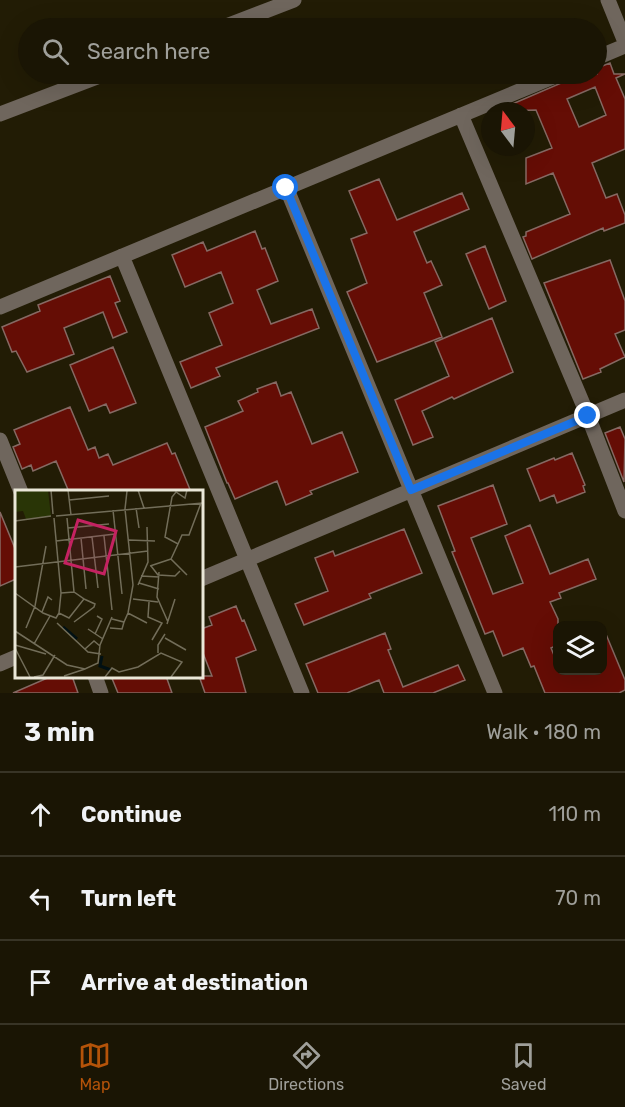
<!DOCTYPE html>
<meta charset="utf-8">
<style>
body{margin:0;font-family:Rubik,sans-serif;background:#231e0e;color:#f1f3f6}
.controls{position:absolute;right:18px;bottom:18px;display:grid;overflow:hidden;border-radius:12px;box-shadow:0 6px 24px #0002}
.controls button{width:54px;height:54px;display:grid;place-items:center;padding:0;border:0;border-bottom:2px solid #383426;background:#1a1504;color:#f1f3f6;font:30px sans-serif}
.compass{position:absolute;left:481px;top:102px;width:54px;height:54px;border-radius:50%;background:#1a1504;box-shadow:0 6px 24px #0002;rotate:344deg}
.stop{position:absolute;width:18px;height:18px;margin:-14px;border:4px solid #1a73e8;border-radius:50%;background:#fff}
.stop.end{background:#1a73e8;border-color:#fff;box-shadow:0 2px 6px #0008}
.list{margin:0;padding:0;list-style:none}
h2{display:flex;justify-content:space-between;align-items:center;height:78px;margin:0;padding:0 24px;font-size:26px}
h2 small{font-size:20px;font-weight:400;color:#9f9f9a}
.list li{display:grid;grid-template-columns:39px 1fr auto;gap:18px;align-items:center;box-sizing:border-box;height:84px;padding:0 24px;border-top:2px solid #383426}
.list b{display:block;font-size:22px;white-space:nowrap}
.list em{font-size:20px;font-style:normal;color:#9f9f9a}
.icon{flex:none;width:33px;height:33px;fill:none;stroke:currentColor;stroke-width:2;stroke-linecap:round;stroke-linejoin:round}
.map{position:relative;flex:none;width:625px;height:693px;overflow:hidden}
.search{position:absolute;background:#1a1504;box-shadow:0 6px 24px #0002;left:18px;right:18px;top:18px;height:66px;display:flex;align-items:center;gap:15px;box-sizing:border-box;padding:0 21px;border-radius:33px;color:#9f9f9a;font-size:22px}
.sheet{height:330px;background:#1a1504}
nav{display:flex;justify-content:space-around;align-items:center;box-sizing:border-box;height:84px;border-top:2px solid #383426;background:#1a1504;font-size:16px;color:#9f9f9a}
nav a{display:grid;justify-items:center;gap:3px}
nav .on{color:#b45309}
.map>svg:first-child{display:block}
</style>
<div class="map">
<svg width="625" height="693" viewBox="0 0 625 693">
<rect width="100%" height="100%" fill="#221c05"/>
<path fill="#650d05" stroke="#866963" stroke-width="1.5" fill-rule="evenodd" d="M610,63l4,11h11l-9,4 9,21v50l-33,14 14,35 11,-4 8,21v8l-21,8 -1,-3 -71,31 -9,-22 3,-1v-4l44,-18 -17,-41 -27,11v-26l26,-10 -16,-38 -40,1 86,-37h15v-6zM595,87l11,28 -27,12 -12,-28z
M379,179l18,41 65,-27 7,16 -55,23 13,31 4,-2 11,24 -18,8 18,44 -65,25 -30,-70 20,-9 -16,-44 16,-6 -18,-42z
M255,231l7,18 3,-1 13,33 -21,9 14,34 41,-15 7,19 -103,40 4,8 -29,12 -11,-26 42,-17 -13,-32 24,-10 -12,-31 -36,15 -13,-32 31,-13 4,9z
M485,246l21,55 -17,8 -23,-55z
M610,260l15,41v29l-10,4 10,23 -25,12 1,3 -18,7 -39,-96z
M110,276l10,25 -5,2 12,29 -14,6 -10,-26 -39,16 10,26 -47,18 -11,-21 -4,1 -10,-25 38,-16 -2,-6z
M492,318l21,54 -59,27 -2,-2 -30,14 11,26 -20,8 -18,-45 54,-24 -14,-34z
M113,347l23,56 -26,10 -4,-9 -17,7 -19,-46z
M276,382l5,14 10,-4 21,52 30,-12 16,40 -48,19 2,3 -26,11 -9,-24 -42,18 -7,-16h-1l-22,-56 38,-16 -5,-10 20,-9 -1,-3z
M70,407l18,43 7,-3 4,11 9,-4 5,11 54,-22 5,11 3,-1 16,39h-122l-13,-31 -23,10 -2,-6 -9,4 -9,-22 7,-3 -6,-14z
M620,427l5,12 -1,43 -19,-49z
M572,453l13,32 -2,1 2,6 -28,11 -3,-8 -14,6 -13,-32 27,-11 1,2z
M493,485l14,39 -36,14 22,56 30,-11 -18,-47 25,-11 20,49 38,-15 8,20 -37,14 2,5 -11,4 8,17v26l-7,3 7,17v5h45v-43l22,53v10l-6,3h-74l-11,-27 -3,1 -8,-19 -20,8 -10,-25 -8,3 -33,-82 3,-1 -17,-45z
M0,512l16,39v28l-16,7z
M404,529l18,44 -53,21 2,4 -67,27 -9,-21 33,-13 -13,-33 18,-7 2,5z
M236,606l6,15 2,-1 12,30 -20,8 10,35h-41l-6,-17h13l-11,-28v-19l11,-4 -3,-8z
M385,633l6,16 -3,1 15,37 55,-22 7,15 -32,13h-49l-5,-13 -32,13h-29l-12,-29z
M52,676h20l6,17h-65z
M111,676h55l6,17h-54z"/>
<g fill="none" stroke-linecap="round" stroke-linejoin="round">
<path stroke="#6f665d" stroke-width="15" d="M608,0l17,42
M221,28l73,-28
M596,58l29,-12
M0,114l105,-40
M461,115l127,301 37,95
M286,187l209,506
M122,256l180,437
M0,307l560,-233
M0,440l21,52
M201,579l424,-179
M0,664l16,-7
M95,676l6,17"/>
</g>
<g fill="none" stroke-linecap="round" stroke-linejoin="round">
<path stroke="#1a73e8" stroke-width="8" d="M286,188l125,302 177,-74"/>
</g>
<g transform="translate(15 490)">
<rect width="188" height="188" fill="#221c05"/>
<path d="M0,0h33l3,26 -25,3 -3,-8 -8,1z" fill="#293506"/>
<path fill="none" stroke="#011013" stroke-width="3" d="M48,137l14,12M87,166l-2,10 11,4"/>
<path fill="none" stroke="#726d59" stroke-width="1.5" d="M36,0l2,24M53,0l3,25M123,0l6,18M172,0l-2,8 -9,-6 -4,5 -7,40 13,7 4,-9h7l12,-32M112,1l-2,18 8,76 -5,28M54,10l40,-4M121,18l3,20M98,20l9,84M41,26l147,-13M39,28l7,75 -2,20M52,28l7,74M0,31l36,-5M53,38l41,-4M89,46l8,74M77,47l6,51M66,48l5,51M114,50l26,1M41,51l59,-7M163,54l-7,15 16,16M135,76l21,-7M136,76l7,9 17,1 5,-5M0,77l133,-16M144,82l-2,25 11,25M126,86l18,1M124,93l20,6M123,95l10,-23 -1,-35M0,103l28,20 13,5 3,-5 10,5 15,-19 -10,-7 -13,1M118,109l25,3M134,112l-1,15 14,6 -10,17M27,122l6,-15 4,3M97,129l12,3 4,-9 19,10M59,132l20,-15 1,-3 -11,-5M42,133l31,29 13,2M152,134l8,-25M11,138l9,-22 11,-60M95,138l12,1 2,-7M73,139l15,10M0,141l52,34 18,4 13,-6 2,-18 12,-28M80,144l7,-15 -5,-3M150,148l21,12M19,154l16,-28M0,155l31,9M0,158l15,29M70,159l9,-8 6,5M143,163v-8l7,-11M49,186l21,-7M19,187l9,-2 12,-20M90,187l7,-9 7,4 19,-5 23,-14 21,9 -11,15"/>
<path fill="#c42261" fill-opacity="0.15" stroke="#c42261" stroke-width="3" d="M63,30l38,11 -12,43 -39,-11z"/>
<rect width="188" height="188" fill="none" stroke="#eae7d8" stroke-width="3"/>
</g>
</svg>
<div class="controls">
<button><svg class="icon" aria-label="layers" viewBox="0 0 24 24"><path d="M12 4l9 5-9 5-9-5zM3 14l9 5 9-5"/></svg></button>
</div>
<svg class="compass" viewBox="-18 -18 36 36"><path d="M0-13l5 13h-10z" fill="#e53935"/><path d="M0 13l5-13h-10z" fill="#9f9f9a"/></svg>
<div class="stop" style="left:286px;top:188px"></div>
<div class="stop end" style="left:588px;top:416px"></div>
<div class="search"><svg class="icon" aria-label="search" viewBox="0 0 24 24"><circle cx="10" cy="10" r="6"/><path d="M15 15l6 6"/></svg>Search here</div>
</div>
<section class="sheet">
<h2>3 min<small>Walk · 180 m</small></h2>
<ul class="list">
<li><svg class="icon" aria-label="ahead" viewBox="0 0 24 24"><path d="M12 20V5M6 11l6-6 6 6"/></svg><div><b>Continue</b></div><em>110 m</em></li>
<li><svg class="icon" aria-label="left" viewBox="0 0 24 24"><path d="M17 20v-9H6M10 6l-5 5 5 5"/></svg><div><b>Turn left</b></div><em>70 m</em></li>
<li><svg class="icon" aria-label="arrive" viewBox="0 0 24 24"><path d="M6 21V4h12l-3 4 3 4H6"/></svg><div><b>Arrive at destination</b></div></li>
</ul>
</section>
<nav>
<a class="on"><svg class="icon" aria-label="map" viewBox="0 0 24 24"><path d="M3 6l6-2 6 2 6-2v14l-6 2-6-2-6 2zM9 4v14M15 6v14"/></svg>Map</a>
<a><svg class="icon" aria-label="directions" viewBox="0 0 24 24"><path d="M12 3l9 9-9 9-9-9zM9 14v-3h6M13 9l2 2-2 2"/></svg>Directions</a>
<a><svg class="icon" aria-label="saved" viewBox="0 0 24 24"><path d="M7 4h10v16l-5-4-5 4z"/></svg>Saved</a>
</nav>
